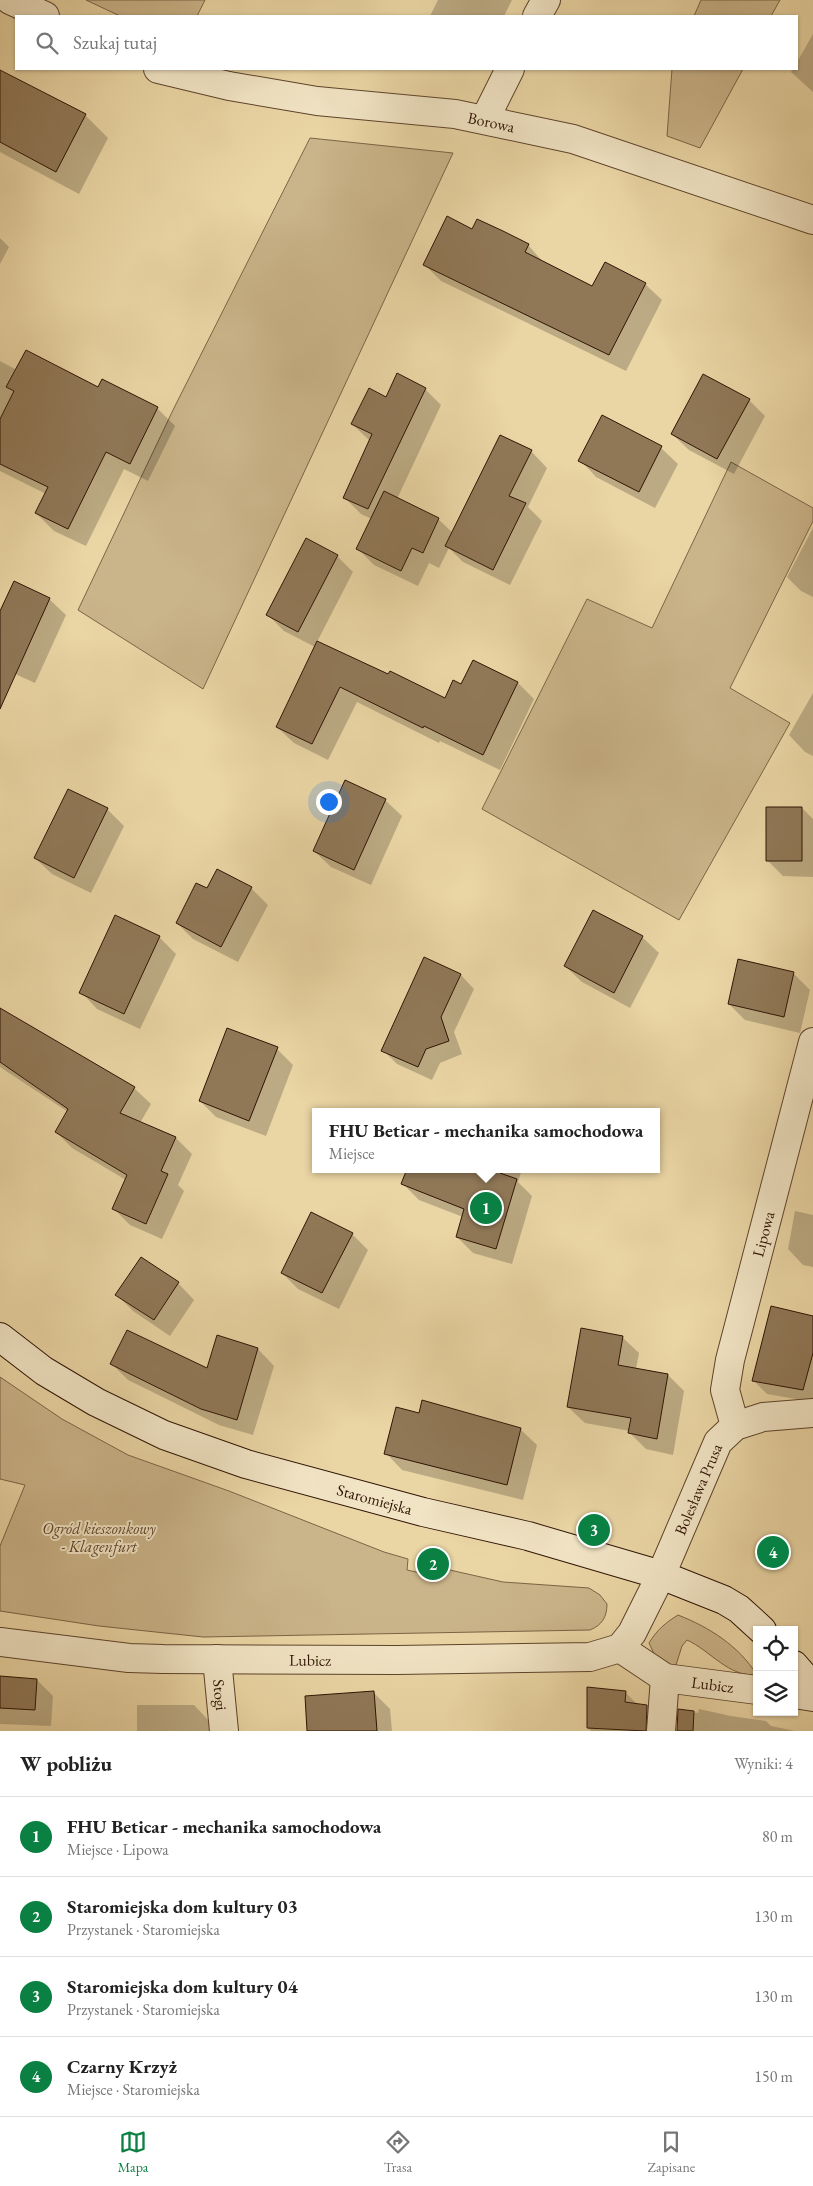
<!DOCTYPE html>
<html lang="pl">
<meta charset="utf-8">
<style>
body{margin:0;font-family:"EB Garamond",serif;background:#f2f2f2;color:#222}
.controls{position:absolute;right:15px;bottom:15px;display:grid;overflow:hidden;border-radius:0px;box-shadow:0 1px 4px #0004}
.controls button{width:45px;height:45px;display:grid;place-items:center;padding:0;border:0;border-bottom:1px solid #e0e0e0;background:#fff;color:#222;font:25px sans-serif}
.you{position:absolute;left:328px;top:801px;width:18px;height:18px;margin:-12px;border:4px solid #fff;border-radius:50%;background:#1a73e8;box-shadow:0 0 0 8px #1a73e833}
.badge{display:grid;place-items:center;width:32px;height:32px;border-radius:50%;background:#0b8043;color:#fff;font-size:16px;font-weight:700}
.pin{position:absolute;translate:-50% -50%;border:2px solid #fff;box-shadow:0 1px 5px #0006}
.popup{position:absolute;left:312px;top:1108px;width:348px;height:65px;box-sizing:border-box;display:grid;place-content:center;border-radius:0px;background:#fff;filter:drop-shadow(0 1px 4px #0005);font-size:16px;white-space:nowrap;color:#767676}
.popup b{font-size:19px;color:#222}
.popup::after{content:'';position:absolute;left:50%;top:100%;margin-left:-10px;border:10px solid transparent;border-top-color:#fff}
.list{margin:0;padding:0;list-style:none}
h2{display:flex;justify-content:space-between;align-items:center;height:65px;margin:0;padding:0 20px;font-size:21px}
h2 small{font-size:16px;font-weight:400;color:#767676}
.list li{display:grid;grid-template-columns:32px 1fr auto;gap:15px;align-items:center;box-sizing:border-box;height:80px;padding:0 20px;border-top:1px solid #e0e0e0}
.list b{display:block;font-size:19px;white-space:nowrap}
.list p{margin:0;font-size:16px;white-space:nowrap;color:#767676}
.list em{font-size:16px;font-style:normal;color:#767676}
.icon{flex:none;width:28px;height:28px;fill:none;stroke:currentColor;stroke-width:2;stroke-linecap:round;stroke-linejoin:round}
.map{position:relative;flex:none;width:813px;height:1731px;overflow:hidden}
.search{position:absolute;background:#fff;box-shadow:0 1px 4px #0004;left:15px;right:15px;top:15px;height:55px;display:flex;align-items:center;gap:12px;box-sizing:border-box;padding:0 18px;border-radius:0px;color:#767676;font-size:19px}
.sheet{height:385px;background:#fff}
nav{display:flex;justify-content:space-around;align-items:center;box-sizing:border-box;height:70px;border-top:1px solid #e0e0e0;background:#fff;font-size:14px;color:#767676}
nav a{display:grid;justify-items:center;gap:2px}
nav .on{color:#0b8043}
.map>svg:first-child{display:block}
</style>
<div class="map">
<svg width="813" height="1731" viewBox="0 0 813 1731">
<rect width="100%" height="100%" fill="#ead5a4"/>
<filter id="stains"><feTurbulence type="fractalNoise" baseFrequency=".004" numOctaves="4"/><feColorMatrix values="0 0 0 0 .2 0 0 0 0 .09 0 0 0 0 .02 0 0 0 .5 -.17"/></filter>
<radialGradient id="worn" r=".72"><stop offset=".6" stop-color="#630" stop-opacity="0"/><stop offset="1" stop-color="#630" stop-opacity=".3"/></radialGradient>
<path fill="#cab489" stroke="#7c6446" d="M86,0h119l-8,16h-77z
M701,0h79l-9,16h-77z
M672,69h71l-43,79 -33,-12z
M310,138l143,15 -250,536 -125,-79 95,-200z
M731,462l82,46v13l-83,167 60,35 -111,197 -197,-111 105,-210 65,29z
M0,1377l62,42 66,36 101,36 155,61 24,7 -1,11 31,7 3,-9 62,14 86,6 11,7 7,9c0,13 -5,21 -17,26l-387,7 -104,-11 -99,-15v-65l25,-61 -25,-6z
M678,1615c31,12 61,31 79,60 -29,2 -46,-24 -70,-35l-5,6 -6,19 -4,1 -16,-8 -7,-15c8,-13 16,-20 29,-28z"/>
<path fill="#0003" d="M438,0h74l-8,16h-74z
M813,34v58l-22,-20 2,-3h4v-7z
M0,71l85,44 23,23 -29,56 -79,-42z
M472,230l56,15 16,18 49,25 52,-4 17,16 -36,71 -185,-90 -16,-16z
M0,238l9,9 -9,17z
M0,361l17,9 82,19 4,-8 54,27 18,18 -27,55 -24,-12 -38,77 -32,-15 -18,-18 10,-19 -46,-23z
M425,389l16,16 -44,94 41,20 15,14 78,-82 16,17 -19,39 14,14 -32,64 -47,-23 -14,-14 -10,20 -10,-5 -11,23 -44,-21 -16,-16 14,-30 -11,-5 -17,-17 26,-56 -18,-17 34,-26z
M749,400l16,16 -31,58 -45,-24 -17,-16z
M602,416l59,32 17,16 -23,44 -59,-31 -16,-17z
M813,528v69l-12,-6 -14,-14z
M337,556l16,16 -36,70 128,57 17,-14 12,-23 44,21 16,16 -34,71 -60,-29 -1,2 -82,-41 -29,58 -34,-17 -17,-16 38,-80 -31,-16 -16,-16z
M49,599l17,16 -31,68 -35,-16v-53z
M813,693v63l-8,-4 -16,-17z
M68,790l39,19 17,17 -33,67 -39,-19 -17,-16z
M385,800l17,16 -31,69 -40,-18 -17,-16z
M802,808l11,11v58l-30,-1 -16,-16z
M217,870l34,18 17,17 -30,57 -45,-23 -16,-16 30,-33z
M159,937l17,17 -36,75 -43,-20 -16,-17z
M642,937l17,16 -29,55 -48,-26 -17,-16z
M425,959l36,16 13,14 -20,43 8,22 -22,9 -8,17 -35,-16 -14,-14z
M739,961l55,13 16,16 -10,43 -55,-13 -16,-16z
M0,1010l134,78 17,16 -11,19 36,15 16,16 -14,31 6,6 -22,48 -32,-14 -17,-17 13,-28 -54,-32 -16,-16 12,-20 -68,-45z
M277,1049l16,16 -27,71 -50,-19 -16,-16z
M409,1169h113l-4,13 14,14 -20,68 -39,-11 -16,-16 6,-20 -44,-17 -16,-16z
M795,1211l18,4v52l-10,-2 -15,-16z
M352,1234l16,16 -29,59 -41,-20 -16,-16z
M141,1258l37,25 16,17 -24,36 -37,-25 -16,-16z
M813,1317v85l-46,-8 -13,-13z
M217,1337l41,12 16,17 -21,69 -34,-10 -91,-45 -16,-16 95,6z
M622,1337l17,16 -3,16 32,6 16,16 -11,64 -27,-6 -16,-16v-2l-45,-8 -17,-16z
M420,1414l100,15 17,16 -14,55 -121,-30 -16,-17z
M0,1678l37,2 16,16 -2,30 -51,-2z
M625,1692l13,13 9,1 16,17v8h-72l-3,-3z
M374,1693l16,16 2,22h-84z
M137,1705h57l16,17v9h-73z
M699,1709l32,7 35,5 5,5 24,5h-118l2,-21 19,3z"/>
<path fill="#907857" stroke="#2f1404" d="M0,70l86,44 -30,58 -56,-30z
M447,216l25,13 5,-10 26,12 26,13 -4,8 67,34 13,-24 41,21 -37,72 -186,-90z
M26,350l72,37 4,-8 56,28 -28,57 -24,-12 -38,77 -33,-16 13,-26 -48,-23v-45l14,-28 -8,-4z
M397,373l29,15 -58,121 -25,-11 29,-64 -21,-10 18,-36 17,9z
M703,374l47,25 -33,60 -46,-25z
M602,415l60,31 -23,46 -61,-31z
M500,435l32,15 -23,46 17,7 -33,67 -48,-24z
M384,491l55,27 -16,35 -11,-5 -11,23 -45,-22z
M306,538l32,17 -40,77 -32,-17z
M14,581l36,17 -50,111v-98z
M317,641l71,33 2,-3 55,27 8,-18 8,4 12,-24 45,22 -35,73 -59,-29 -1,2 -83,-41 -28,57 -36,-17z
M345,780l41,19 -32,71 -41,-19z
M68,789l40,19 -34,70 -40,-20z
M766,807h36v54h-36z
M217,869l35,18 -31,60 -45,-24 20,-40 11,5z
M593,910l50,26 -29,57 -50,-27z
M115,915l45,21 -36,78 -45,-21z
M424,957l37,17 -20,43 8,24 -23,8 -8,18 -37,-16z
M738,959l56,13 -10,45 -56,-13z
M0,1008l135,79 -15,26 56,24 -15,34 7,3 -22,50 -34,-15 15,-34 -72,-43 13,-23 -68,-47z
M227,1028l51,19 -29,74 -50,-20z
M407,1169h94l-1,4 17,6 -21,70 -40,-12 8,-28 -63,-25z
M311,1212l42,21 -31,60 -41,-20z
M141,1257l38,25 -25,38 -39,-25z
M771,1306l42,10v37l-10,37 -51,-9z
M581,1328l42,8 -5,29 50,9 -11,65 -29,-6 3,-15 -64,-11z
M127,1330l80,38 10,-33 41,13 -21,72 -36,-11 -91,-45z
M422,1400l99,28 -14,57 -123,-31 12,-47 23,6z
M0,1676l37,3 -2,31 -35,-2z
M587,1687l39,4 -1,11 22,3 -1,26 -59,-3z
M374,1691l3,40h-70l-2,-35z
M678,1709l16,2 -1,20h-16z"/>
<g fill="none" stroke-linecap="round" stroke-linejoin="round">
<defs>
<g id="street">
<path d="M10,0l35,16"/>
<path d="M537,16l9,-16"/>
<path id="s1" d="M158,69l71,17 88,15 138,13 118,25 240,81"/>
<path d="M485,119l25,-50"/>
<path id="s2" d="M735,1426l-10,-36 5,-30 83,-318"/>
<path id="s3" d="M0,1642l129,16 34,1 234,1 193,-3 30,-9 12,-15 29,-58 57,-133 17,-16 28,-9 50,-4"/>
<path id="s4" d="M620,1648l45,30 92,12"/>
<path id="s5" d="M217,1659l7,72"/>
<path d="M794,1694l19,3"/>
<path d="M661,1731l4,-53"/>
</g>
<g id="secondary">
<path id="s6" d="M0,1337l44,34 52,31 68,33 82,29 177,48 105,24 133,39 63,25 15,9 23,21"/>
<path d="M794,1665l19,22"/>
</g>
</defs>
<use href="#street" stroke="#5e442c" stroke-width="30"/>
<use href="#secondary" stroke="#2f1404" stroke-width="30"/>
<use href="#street" stroke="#f1e4c4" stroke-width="28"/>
<use href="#secondary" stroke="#f1e4c4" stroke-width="28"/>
</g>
<g text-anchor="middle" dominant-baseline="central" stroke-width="4" stroke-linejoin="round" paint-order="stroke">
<g font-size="16" fill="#2f1404" stroke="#f1e4c4">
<text stroke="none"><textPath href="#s1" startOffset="338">Borowa</textPath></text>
<text stroke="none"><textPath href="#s2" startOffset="198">Lipowa</textPath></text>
<text stroke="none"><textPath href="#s3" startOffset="800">Bolesława Prusa</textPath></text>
<text stroke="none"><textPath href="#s6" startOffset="412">Staromiejska</textPath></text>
<text stroke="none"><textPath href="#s3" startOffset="311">Lubicz</textPath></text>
<text stroke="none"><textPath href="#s4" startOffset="102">Lubicz</textPath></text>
<text stroke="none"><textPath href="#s5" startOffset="36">Stogi</textPath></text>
</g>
<g font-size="16" font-style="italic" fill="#5e442c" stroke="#f1e4c4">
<text x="99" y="1528">Ogród kieszonkowy<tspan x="99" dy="18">- Klagenfurt</tspan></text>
</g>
</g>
<rect width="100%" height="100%" filter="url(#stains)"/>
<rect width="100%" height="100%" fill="url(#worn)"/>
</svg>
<div class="controls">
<button><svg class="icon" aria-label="locate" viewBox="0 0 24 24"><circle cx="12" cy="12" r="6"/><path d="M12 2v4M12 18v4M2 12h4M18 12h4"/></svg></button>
<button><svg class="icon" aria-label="layers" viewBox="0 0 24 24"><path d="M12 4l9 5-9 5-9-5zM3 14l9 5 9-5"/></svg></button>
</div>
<div class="you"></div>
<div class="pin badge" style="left:486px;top:1208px">1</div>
<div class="popup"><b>FHU Beticar - mechanika samochodowa</b>Miejsce</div>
<div class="pin badge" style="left:433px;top:1564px">2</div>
<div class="pin badge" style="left:594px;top:1530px">3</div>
<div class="pin badge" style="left:773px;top:1552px">4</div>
<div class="search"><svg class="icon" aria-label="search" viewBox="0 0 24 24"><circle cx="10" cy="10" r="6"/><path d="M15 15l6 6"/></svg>Szukaj tutaj</div>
</div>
<section class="sheet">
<h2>W pobliżu<small>Wyniki: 4</small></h2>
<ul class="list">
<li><span class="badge">1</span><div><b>FHU Beticar - mechanika samochodowa</b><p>Miejsce · Lipowa</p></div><em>80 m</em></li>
<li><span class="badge">2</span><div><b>Staromiejska dom kultury 03</b><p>Przystanek · Staromiejska</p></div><em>130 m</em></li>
<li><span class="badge">3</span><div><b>Staromiejska dom kultury 04</b><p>Przystanek · Staromiejska</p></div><em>130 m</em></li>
<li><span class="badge">4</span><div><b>Czarny Krzyż</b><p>Miejsce · Staromiejska</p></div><em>150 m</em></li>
</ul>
</section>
<nav>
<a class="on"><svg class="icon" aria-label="map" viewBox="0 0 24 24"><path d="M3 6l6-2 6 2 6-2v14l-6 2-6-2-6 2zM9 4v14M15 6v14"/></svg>Mapa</a>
<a><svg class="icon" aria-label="directions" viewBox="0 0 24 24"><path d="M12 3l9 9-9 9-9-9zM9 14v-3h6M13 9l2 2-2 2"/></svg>Trasa</a>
<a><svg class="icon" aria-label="saved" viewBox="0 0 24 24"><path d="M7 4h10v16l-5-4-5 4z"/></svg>Zapisane</a>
</nav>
